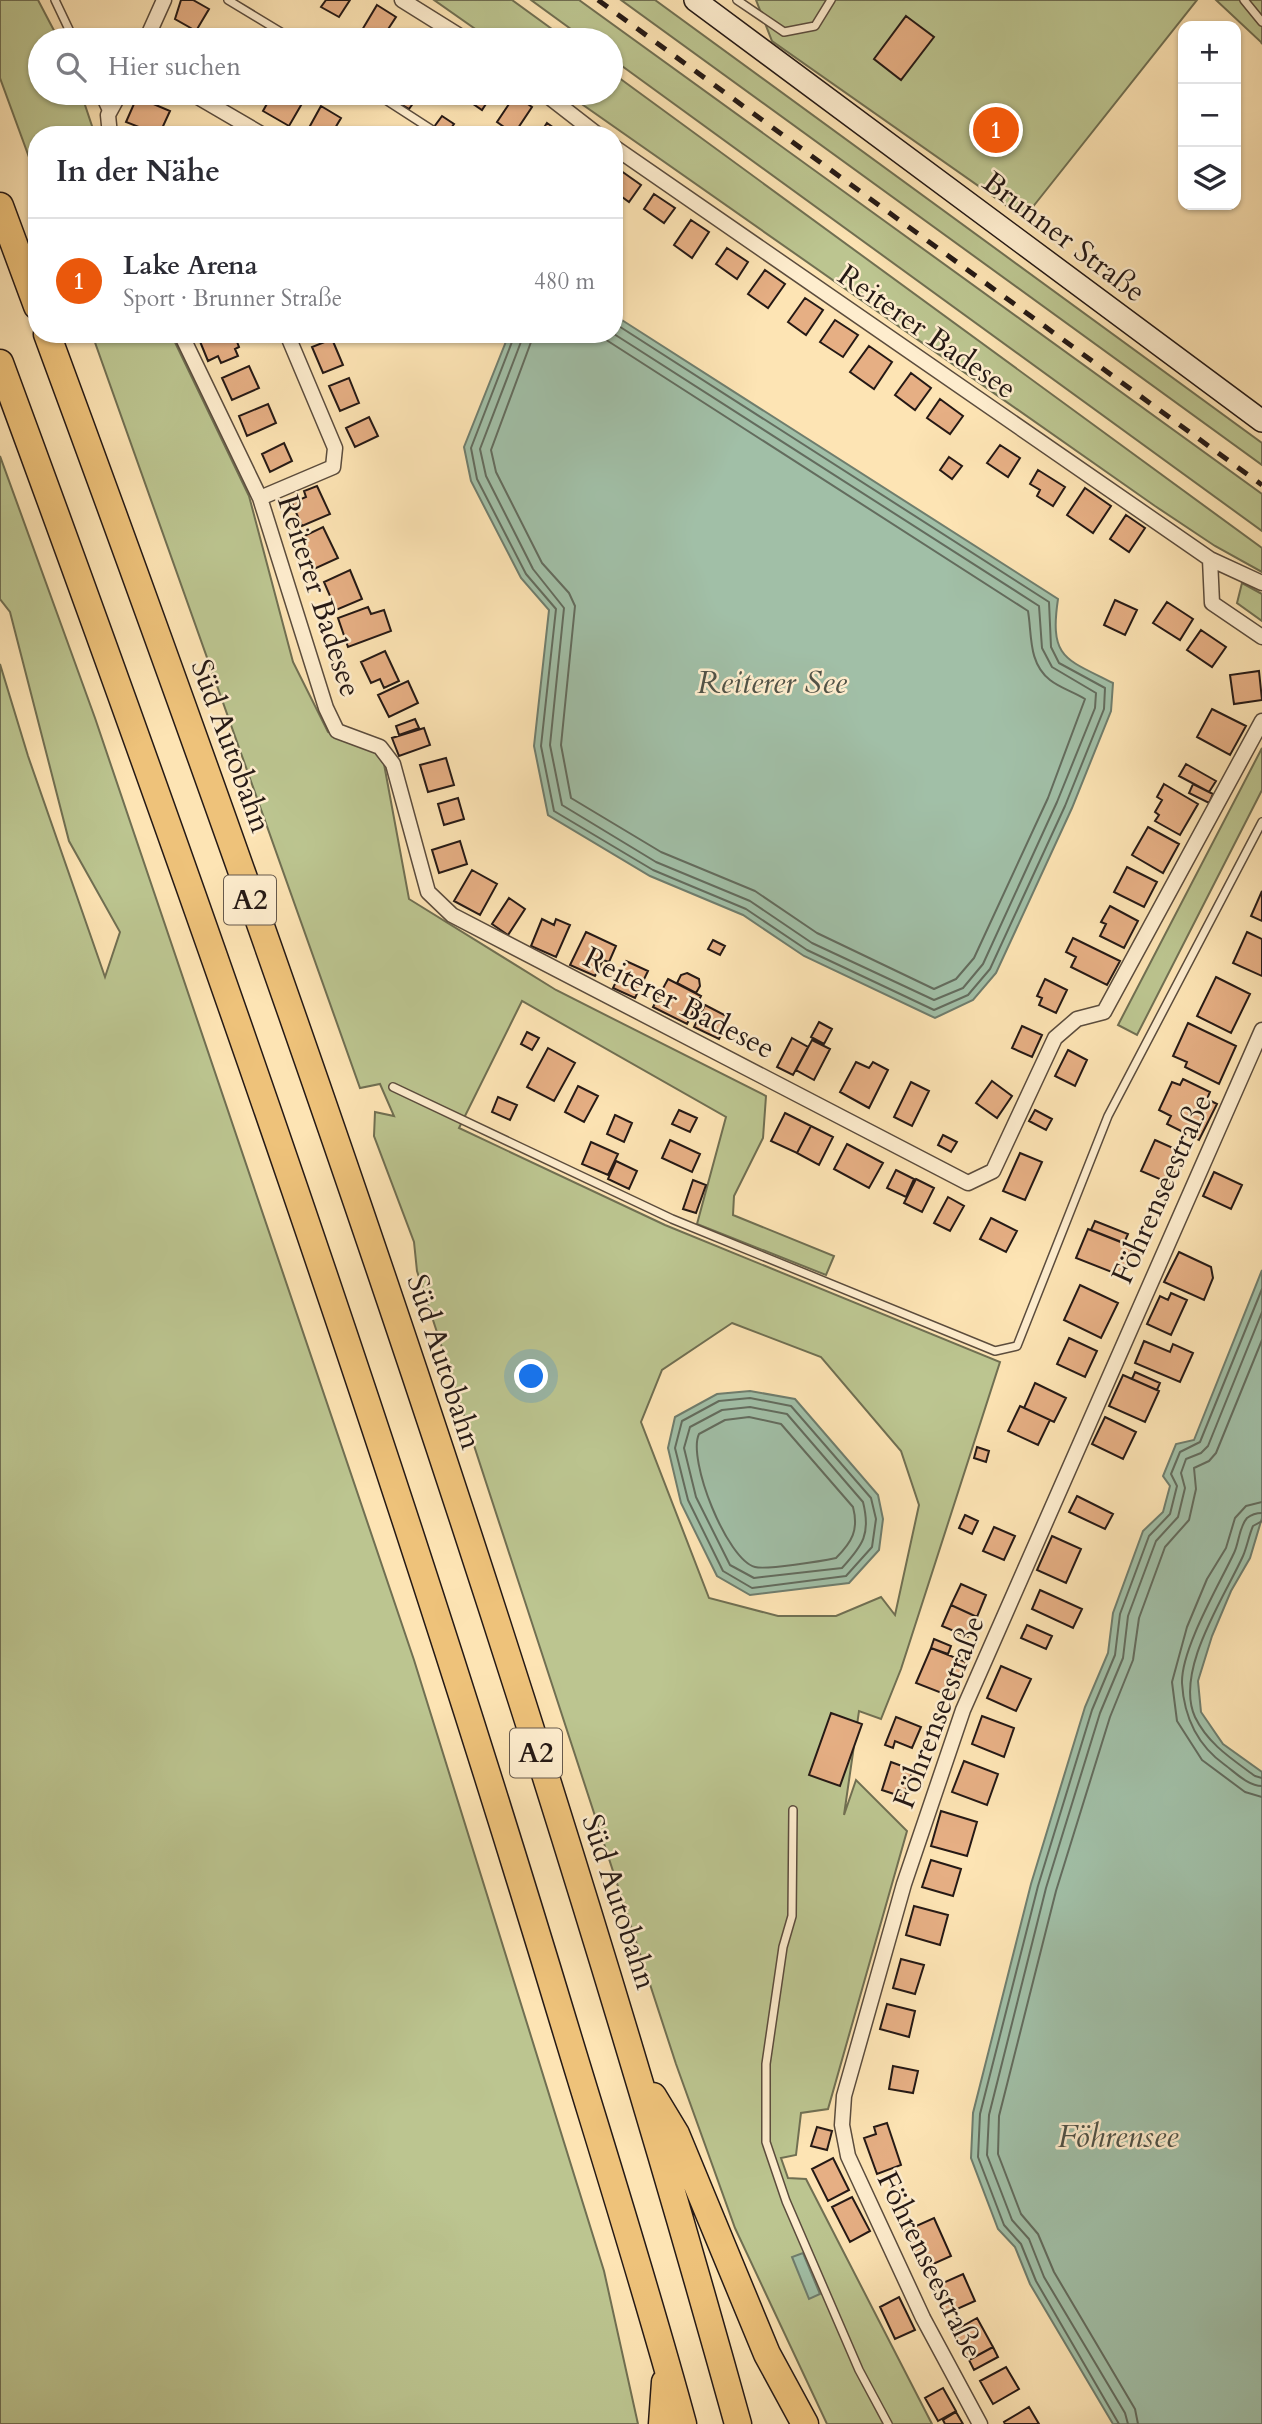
<!DOCTYPE html>
<html lang="de">
<meta charset="utf-8">
<style>
body{margin:0;font-family:Cardo,serif;background:#f7f7f7;color:#2b2b33}
.controls{position:absolute;right:21px;top:21px;display:grid;overflow:hidden;border-radius:14px;box-shadow:0 2px 5px #0004}
.controls button{width:63px;height:63px;display:grid;place-items:center;padding:0;border:0;border-bottom:2px solid #e1e1e2;background:#fff;color:#2b2b33;font:35px sans-serif}
.you{position:absolute;left:532px;top:1377px;width:24px;height:24px;margin:-18px;border:5px solid #fff;border-radius:50%;background:#1a73e8;box-shadow:0 0 0 10px #1a73e833}
.badge{display:grid;place-items:center;width:46px;height:46px;border-radius:50%;background:#ea580c;color:#fff;font-size:23px;font-weight:700}
.pin{position:absolute;translate:-50% -50%;border:4px solid #fff;box-shadow:0 2px 7px #0006}
.list{margin:0;padding:0;list-style:none}
h2{display:flex;justify-content:space-between;align-items:center;height:91px;margin:0;padding:0 28px;font-size:30px}
h2 small{font-size:23px;font-weight:400;color:#7c7c81}
.list li{display:grid;grid-template-columns:46px 1fr auto;gap:21px;align-items:center;box-sizing:border-box;height:126px;padding:0 28px;border-top:2px solid #e1e1e2}
.list b{display:block;font-size:26px;white-space:nowrap}
.list p{margin:0;font-size:23px;white-space:nowrap;color:#7c7c81}
.list em{font-size:23px;font-style:normal;color:#7c7c81}
.icon{flex:none;width:38px;height:38px;fill:none;stroke:currentColor;stroke-width:2;stroke-linecap:round;stroke-linejoin:round}
.map{position:relative;flex:none;width:1262px;height:2424px;overflow:hidden}
.search{position:absolute;background:#fff;box-shadow:0 2px 5px #0004;left:28px;top:28px;width:595px;height:77px;display:flex;align-items:center;gap:18px;box-sizing:border-box;padding:0 24px;border-radius:38px;color:#7c7c81;font-size:26px}
.panel{position:absolute;background:#fff;box-shadow:0 2px 5px #0004;left:28px;top:126px;width:595px;height:217px;border-radius:28px}
.map>svg:first-child{display:block}
</style>
<div class="map">
<svg width="1262" height="2424" viewBox="0 0 1262 2424">
<rect width="100%" height="100%" fill="#fde4b4"/>
<filter id="stains"><feTurbulence type="fractalNoise" baseFrequency=".00286" numOctaves="4"/><feColorMatrix values="0 0 0 0 .2 0 0 0 0 .09 0 0 0 0 .02 0 0 0 .5 -.17"/></filter>
<radialGradient id="worn" r=".72"><stop offset=".6" stop-color="#630" stop-opacity="0"/><stop offset="1" stop-color="#630" stop-opacity=".3"/></radialGradient>
<path fill="#bcc590" stroke="#706f52" stroke-width="2" fill-rule="evenodd" d="M0,0h38l21,40h-19v53h41l14,42h-58v44l-37,-101z
M434,0h78l55,40h-76z
M531,0h48l683,494v37l-651,-473v-18h-25z
M621,0h34l607,443v22z
M756,0h441l-173,218 -252,-177z
M1216,0h46v44l-1,-2z
M611,72l651,476v24l-47,-26 -60,-40 -589,-413h45z
M92,334h79l78,162 44,166 35,70 46,18 10,14 25,135 147,91 210,106 -3,42 -29,58 -1,19 101,41 -8,19 -129,-51 29,-107 -204,-116 -63,127 206,97 335,137 -99,307 -20,50 -22,-8 -15,104 12,-35 51,51 -79,278 -27,4 -5,42 -15,3 7,20 18,1 126,245h-105l-92,-196 -59,-164 -259,-793 -3,-29 -40,-106 1,-24 19,4 -14,-32 -20,4zM732,1323l89,34 80,94 18,54 -24,110 -14,-18 -45,19h-58l-69,-18 -68,-176 21,-52z
M0,456l95,262 319,942 190,611 34,153h-638v-1760l28,92 77,221 15,-45 -51,-91 -59,-229 -10,-13z
M1242,583l20,11v27l-25,-18z
M1262,748v42l-125,245 -19,-10z"/>
<path fill="#a1bfa7" stroke="#6f7d6d" stroke-width="2" d="M614,315l444,284c-9,60 8,60 55,84l-2,28 -39,97 -76,165 -23,27 -38,18 -131,-62 -61,-41 -93,-39 -102,-61 -14,-69 15,-136 -28,-32 -50,-97 -7,-34 45,-113h105z
M1262,1270v248l-12,40 -19,33 -19,45 -14,45 3,31 22,32 39,28v652h-149l-83,-140 -15,-37 -17,-18 -27,-71 2,-45 58,-229 54,-177 23,-54 5,-40 30,-82 20,-19 7,-26 -7,-10 13,-32 18,-4z
M750,1391l45,8 83,96 5,24 -4,31 -30,33 -99,12 -33,-19 -36,-73 -13,-55 7,-31 42,-23z
M803,2253l17,41 -11,5 -17,-42z"/>
<g fill="none" stroke-linecap="round" stroke-linejoin="round">
<path stroke="#636c5e" stroke-width="2" d="M515,334l-44,114 6,31 49,95 30,35 -15,137 13,65 99,59 93,39 61,41 127,60 34,-15 22,-26 75,-163 39,-97 1,-21 -46,-25 -8,-16 -2,-45 -435,-279
M524,334l-44,115 6,27 47,93 31,39 -14,137 12,60 94,57 94,39 62,42 122,57 29,-12 20,-24 74,-162 38,-94 1,-15 -44,-26 -10,-19 -3,-42 -425,-272
M534,334l-43,116 5,22 46,91 27,30 6,13 -14,139 10,53 90,54 94,39 62,42 117,56 22,-10 18,-21 74,-160 37,-99c-11,-7 -25,-11 -35,-19 -22,-17 -18,-46 -22,-69l-431,-277
M750,1398l41,8 80,92 5,21 -4,28 -26,29 -94,12 -29,-17 -35,-71 -13,-52 7,-27 37,-20z
M750,1407l37,7 76,88c8,32 0,43 -21,66l-88,10 -24,-13 -34,-68 -12,-49 6,-21 32,-17z
M749,1417l32,7 72,83c6,23 -1,35 -17,51 -14,3 -69,12 -81,9 -28,-7 -68,-108 -56,-133l26,-14z
M1262,1502l-16,4 -11,12 -9,30 -19,31 -20,48 -15,55 5,39 25,39 43,32 17,5
M1262,1513c-6,0 -10,1 -15,5 -8,9 -8,25 -13,35 -15,32 -53,96 -52,130 2,34 15,62 43,82 11,8 23,21 37,21
M1262,1521l-9,5c-4,9 -6,21 -10,30 -18,40 -69,115 -48,161 13,27 37,42 60,59l7,2
M1119,2424l-83,-143 -15,-37 -17,-19 -26,-68 2,-43 58,-228 54,-176 23,-55 5,-41 29,-78 21,-22 7,-28 -6,-12 9,-22 20,-10 62,-153
M1128,2424l-3,-11 -81,-136 -15,-38 -17,-19 -25,-65 2,-40 57,-227 54,-175 23,-55 5,-42 28,-75 22,-24 7,-29 -4,-15 5,-14 15,-6 7,-7 54,-134
M1138,2424l-3,-15 -81,-137 -16,-38 -17,-20 -23,-60 1,-38 57,-225 54,-174 23,-57 6,-42 26,-71 24,-27 7,-31 -2,-21 15,-7 7,-8 46,-113"/>
</g>
<path fill="#e6af84" stroke="#251915" stroke-width="2" d="M181,0h12l16,9 -13,22 -21,-12z
M326,0h24l-11,17 -18,-10z
M377,5l19,12 -15,23 -19,-10z
M906,16l28,21 -33,43 -27,-21z
M273,93h19l12,7 -15,26 -26,-15z
M406,93l11,5 -8,11 -10,-6z
M466,93h27l-11,17 -19,-13z
M515,95l17,12 -18,27 -17,-12z
M137,97l33,14 -11,24 -33,-13z
M321,106l20,12 -10,17h-26z
M442,116l12,8 -8,11 -12,-8z
M547,123l17,12h-25z
M617,168l24,17 -12,17 -11,-8 -4,5v-27z
M654,194l21,14 -11,15 -20,-14z
M691,220l18,12 -17,26 -18,-13z
M727,248l21,14 -11,17 -21,-15z
M765,270l20,14 -17,24 -20,-14z
M805,298l18,12 -17,25 -18,-13z
M835,320l23,15 -15,22 -23,-15z
M211,334h23l5,13 -4,2 3,7 -17,7 -3,-7 -10,5 -9,-22z
M332,339l11,26 -20,8 -11,-26z
M869,346l23,16 -18,27 -24,-17z
M249,366l10,22 -27,12 -10,-22z
M911,373l20,15 -16,22 -20,-15z
M349,378l10,25 -19,8 -11,-25z
M940,399l23,17 -13,18 -23,-16z
M268,404l8,19 -29,13 -8,-20z
M369,417l9,19 -23,11 -9,-19z
M284,443l8,18 -22,11 -8,-18z
M1000,445l20,13 -12,19 -21,-14z
M949,457l13,9 -10,13 -12,-9z
M1038,470l27,17 -12,19 -16,-10 3,-6 -10,-6z
M317,486l13,28 -28,12 -10,-23 14,-6 -2,-6z
M1085,488l26,18 -18,27 -26,-18z
M1126,515l19,13 -16,24 -19,-13z
M323,527l15,31 -24,11 -14,-31z
M350,570l12,29 -26,11 -12,-28z
M1115,600l22,10 -12,25 -21,-10z
M1167,602l26,17 -13,21 -27,-17z
M368,607l3,7 13,-4 7,21 -43,16 -10,-29z
M1201,630l25,17 -14,20 -25,-17z
M385,651l14,30 -15,7 -4,-9 -9,4 -10,-21z
M1259,671l3,29 -28,4 -4,-29z
M408,681l10,22 -29,14 -11,-22z
M1212,709l34,17 -16,29 -33,-18z
M415,719l4,9 -20,7 -3,-9z
M424,728l6,17 -31,11 -7,-18z
M446,758l8,27 -26,7 -8,-27z
M1186,764l30,17 -7,11 -30,-16z
M1164,784l34,20 -18,31 -25,-14 4,-6 -4,-3 7,-12 -5,-3z
M1193,784l20,10 -4,9 -20,-10z
M458,798l6,21 -20,6 -6,-21z
M1148,827l31,17 -16,29 -31,-18z
M460,841l7,23 -28,9 -7,-23z
M1127,867l30,15 -13,25 -30,-15z
M472,870l25,14 -17,31 -26,-14z
M1262,891v30l-11,-5z
M509,898l16,11 -17,26 -16,-11z
M1110,906l28,15 -14,27 -24,-12 6,-12 -5,-2z
M542,919l12,6 2,-6 14,6 -14,32 -25,-11z
M586,932l30,14 -7,16 -6,-2 -8,16 -25,-11z
M1247,932l15,7v37l-29,-13z
M1073,938l47,23 -13,24 -36,-18 5,-10 -10,-5z
M713,940l12,6 -5,9 -12,-6z
M626,961l22,10 -13,27 -22,-10z
M687,973l12,6 1,7 -4,7 -19,-10 4,-8z
M1216,977l34,17 -19,39 -34,-17z
M668,979l33,17 -14,28 -34,-17z
M1045,979l22,11 -11,23 -17,-8 3,-7 -5,-2z
M705,1005l25,13 -11,21 -25,-12z
M819,1022l13,7 -8,15 -13,-7z
M1188,1023l48,23 -17,38 -34,-17 2,-5 -14,-6z
M1022,1026l20,9 -10,22 -20,-9z
M527,1032l12,6 -7,12 -11,-6z
M792,1038l16,9 -15,28 -16,-8z
M812,1040l18,9 -16,31 -18,-10z
M548,1048l27,15 -21,38 -27,-14z
M1068,1050l19,10 -12,26 -20,-10z
M856,1062l13,6 4,-6 15,8 -19,38 -29,-16z
M1183,1079l27,13 -3,7 10,5 -18,36 -32,-16 4,-8 -12,-6 13,-28 8,3z
M992,1081l20,15 -15,22 -21,-15z
M911,1082l18,9 -17,35 -18,-9z
M578,1086l20,10 -14,26 -19,-10z
M498,1097l19,8 -7,15 -18,-8z
M679,1110l18,8 -7,14 -18,-8z
M1035,1110l17,9 -6,11 -17,-9z
M785,1113l26,13 -14,27 -26,-12z
M615,1115l17,8 -8,19 -17,-8z
M811,1126l22,11 -14,28 -22,-12z
M943,1135l14,7 -6,10 -13,-7z
M670,1140l30,14 -8,18 -30,-14z
M1155,1140l27,12 -4,9 5,2 -5,12 -5,-2 -4,10 -28,-12z
M591,1142l27,12 -10,21 -26,-11z
M847,1144l36,19 -14,25 -35,-19z
M1020,1153l22,9 -17,38 -22,-9z
M616,1161l21,10 -8,18 -21,-10z
M896,1170l18,9 -8,18 -19,-9z
M1214,1172l28,13 -11,24 -28,-13z
M916,1179l18,9 -12,24 -18,-9z
M693,1180l13,5 -10,28 -13,-4z
M948,1197l16,9 -14,25 -16,-8z
M991,1218l26,13 -11,21 -26,-13z
M1095,1221l33,13 -4,9 -33,-13z
M1088,1229l45,18 -11,29 -46,-18z
M1179,1252l32,15 2,11 -9,22 -40,-18z
M1080,1285l38,18 -17,35 -37,-18z
M1171,1293l16,7 -16,35 -24,-11 13,-28 8,4z
M1069,1338l28,13 -12,26 -28,-13z
M1144,1341l26,11 3,-8 20,9 -13,29 -45,-19z
M1135,1372l25,11 -3,7 -25,-11z
M1123,1375l36,16 -14,31 -36,-16z
M1035,1383l31,15 -12,24 -30,-14z
M1020,1406l30,14 -12,25 -30,-14z
M1105,1417l31,15 -13,27 -31,-15z
M977,1447l12,4 -3,11 -12,-4z
M1077,1496l36,18 -8,15 -36,-17z
M965,1515l13,6 -6,13 -13,-6z
M994,1527l21,9 -11,24 -21,-9z
M1052,1536l29,13 -15,34 -29,-13z
M961,1584l25,11 -9,22 -26,-12z
M1040,1590l42,19 -9,19 -41,-19z
M951,1605l26,12 -9,20 -26,-11z
M1027,1625l25,11 -6,13 -25,-11z
M934,1639l17,7 -3,8 -17,-6z
M931,1648l35,14 -14,35 -36,-14z
M1001,1666l30,13 -15,32 -29,-13z
M831,1713l31,11 -22,62 -31,-11z
M982,1716l32,12 -10,29 -32,-13z
M896,1717l25,10 -9,21 -17,-7 -2,7 -8,-3z
M964,1761l34,13 -11,31 -35,-13z
M891,1762l22,8 -10,27 -21,-7z
M941,1811l36,11 -10,34 -36,-10z
M931,1860l30,9 -8,27 -31,-9z
M914,1906l34,9 -8,30 -34,-10z
M901,1959l23,6 -9,29 -22,-6z
M887,2004l28,7 -6,26 -29,-8z
M893,2066l25,5 -5,22 -24,-4z
M887,2123l14,42 -24,9 -13,-36 12,-4 -2,-7z
M817,2127l15,4 -5,19 -16,-4z
M833,2158l16,32 -21,11 -16,-32z
M852,2197l18,34 -20,11 -18,-35z
M934,2218l17,38 -29,13 -17,-38z
M963,2274l12,27 -29,13 -12,-27z
M899,2297l16,33 -20,9 -15,-32z
M977,2318l16,29 -24,13 -15,-29z
M993,2347l5,10 -24,13 -5,-10z
M1006,2367l13,22 -26,15 -13,-23z
M943,2388l13,23 -18,10 -13,-23z
M1029,2407l10,17h-34l-1,-2z
M956,2412l7,12h-18l-2,-4z"/>
<g fill="none" stroke-linecap="round" stroke-linejoin="round">
<defs>
<path id="service" d="M55,0l19,40
M228,0l66,40
M737,0l47,32 31,-6 16,-26
M1244,0l18,22
M98,93l10,21
M375,93l65,42
M393,1087l279,132 323,132 22,-5 91,-230 154,-294
M793,1810l-1,106 -9,31 -17,117v78l20,59 73,169 29,54"/>
<path id="minor" d="M402,0l64,40
M146,40l18,-40
M191,93l72,42
M544,93l54,42
M110,135l-2,-20 12,-22
M614,147l596,412 52,24
M181,334l79,164 66,210 11,23 43,16 13,17 35,128 24,23 516,268 25,-12 62,-133 22,-19 27,-7 158,-291
M260,498l73,-31 2,-19 -48,-114
M1210,559l2,44 50,34
M980,2424l-57,-106 -75,-162 -6,-31 2,-29 60,-212 59,-174 299,-680"/>
<path id="secondary" d="M695,0l567,421"/>
<path id="motorway" d="M0,206l37,100
M47,334c254,688 495,1383 691,2090
M0,363c203,550 396,1103 565,1664 40,132 82,264 118,397
M653,2096l23,38 91,220 38,70
M662,2424l3,-42"/>
</defs>
<use href="#service" stroke="#5b4c3d" stroke-width="10"/>
<use href="#minor" stroke="#5b4c3d" stroke-width="17"/>
<use href="#secondary" stroke="#251915" stroke-width="24"/>
<use href="#motorway" stroke="#251915" stroke-width="29"/>
<use href="#service" stroke="#feedce" stroke-width="7"/>
<use href="#minor" stroke="#feedce" stroke-width="14"/>
<use href="#secondary" stroke="#feedce" stroke-width="21"/>
<use href="#motorway" stroke="#eec27a" stroke-width="26"/>
<path stroke="#251915" stroke-width="5" stroke-dasharray="12 12" stroke-linecap="butt" d="M598,0l664,485"/>
</g>
<g text-anchor="middle" dominant-baseline="central" stroke-width="5" stroke-linejoin="round" paint-order="stroke">
<g fill="#feedce" stroke="#66594c" stroke-width="2">
<rect x="224" y="875.5" width="52" height="49" rx="5"/>
<rect x="510" y="1728.5" width="52" height="49" rx="5"/>
</g>
<g font-size="28" font-weight="bold" fill="#251915">
<text x="250" y="900">A2</text>
<text x="536" y="1753">A2</text>
</g>
<g font-size="30" fill="#251915" stroke="#feedce">
<text transform="translate(1064 237) rotate(37)">Brunner Straße</text>
<text transform="translate(927 332) rotate(35)">Reiterer Badesee</text>
<text transform="translate(319 596) rotate(72)">Reiterer Badesee</text>
<text transform="translate(231 746) rotate(70)">Süd Autobahn</text>
<text transform="translate(679 1003) rotate(27)">Reiterer Badesee</text>
<text transform="translate(1162 1189) rotate(-66)">Föhrenseestraße</text>
<text transform="translate(444 1362) rotate(72)">Süd Autobahn</text>
<text transform="translate(939 1712) rotate(-69)">Föhrenseestraße</text>
<text transform="translate(619 1902) rotate(72)">Süd Autobahn</text>
<text transform="translate(930 2265) rotate(64)">Föhrenseestraße</text>
</g>
<g font-size="32" font-style="italic" fill="#505348" stroke="#feedce">
<text x="772" y="683">Reiterer See</text>
<text x="1118" y="2137">Föhrensee</text>
</g>
</g>
<rect width="100%" height="100%" filter="url(#stains)"/>
<rect width="100%" height="100%" fill="url(#worn)"/>
</svg>
<div class="controls">
<button>+</button>
<button>−</button>
<button><svg class="icon" aria-label="layers" viewBox="0 0 24 24"><path d="M12 4l9 5-9 5-9-5zM3 14l9 5 9-5"/></svg></button>
</div>
<div class="you"></div>
<div class="pin badge" style="left:996px;top:130px">1</div>
<div class="search"><svg class="icon" aria-label="search" viewBox="0 0 24 24"><circle cx="10" cy="10" r="6"/><path d="M15 15l6 6"/></svg>Hier suchen</div>
<section class="panel">
<h2>In der Nähe<small></small></h2>
<ul class="list">
<li><span class="badge">1</span><div><b>Lake Arena</b><p>Sport · Brunner Straße</p></div><em>480 m</em></li>
</ul>
</section>
</div>
